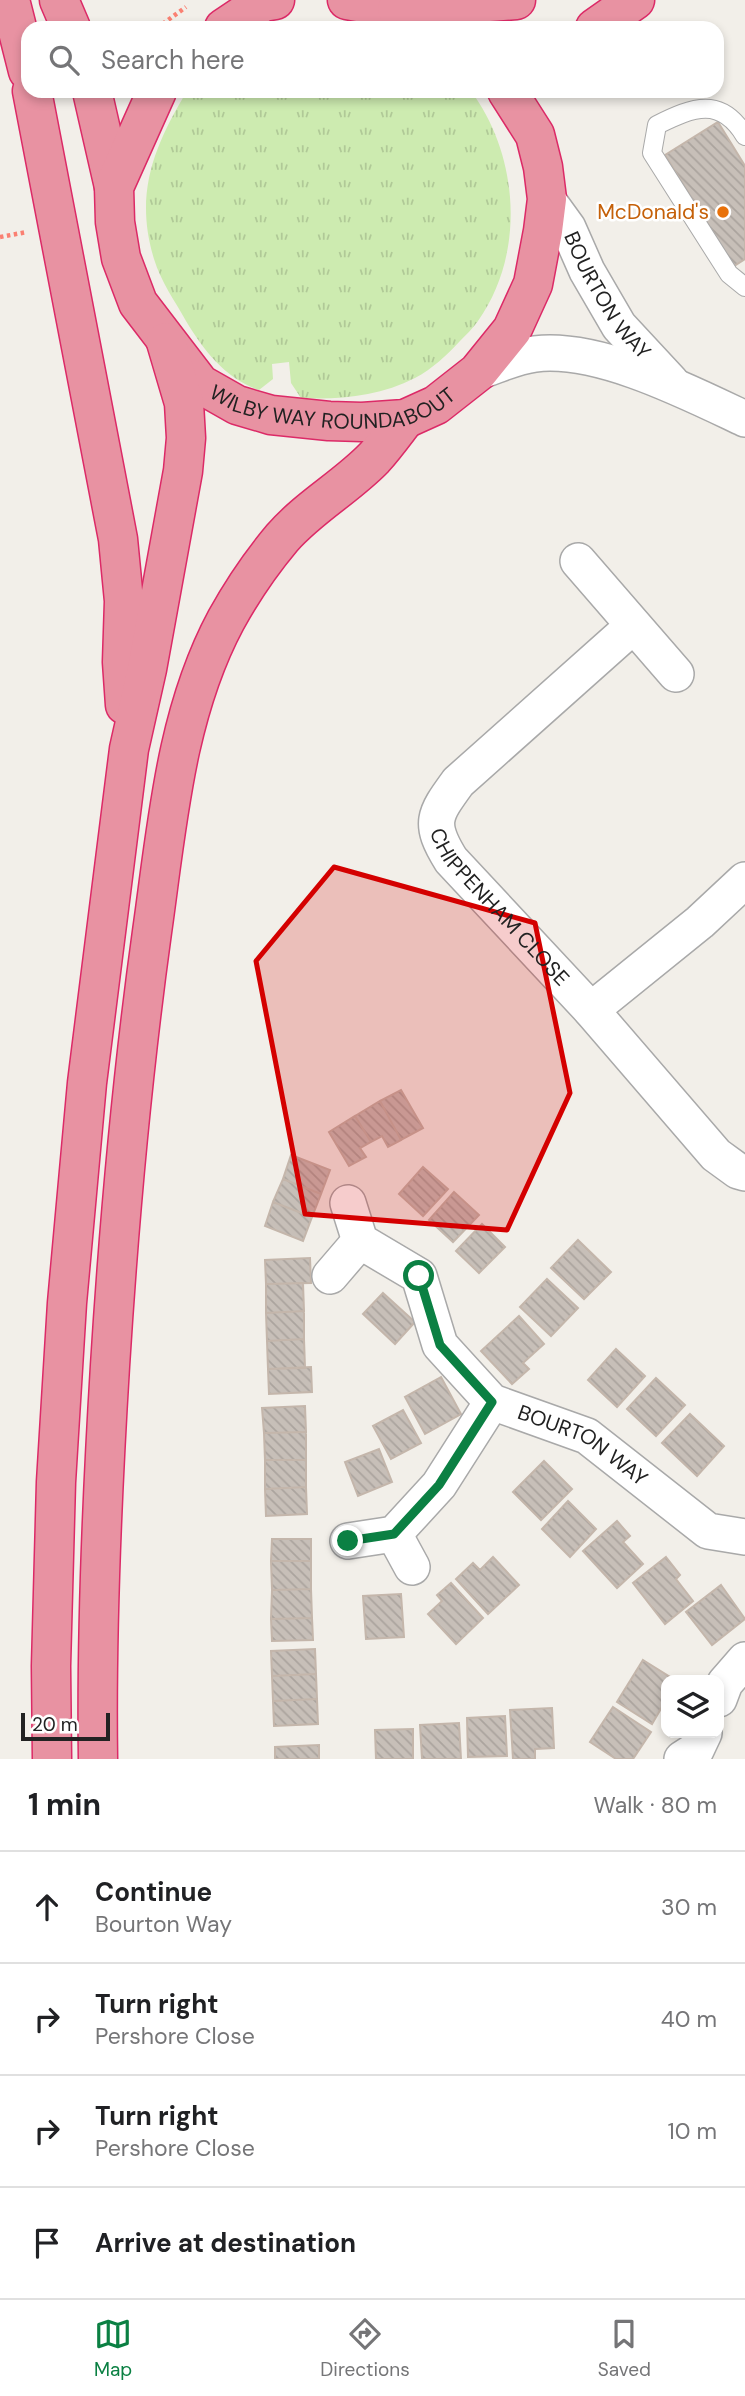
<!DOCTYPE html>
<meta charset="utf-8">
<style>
body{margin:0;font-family:"DM Sans",sans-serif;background:#f2f2f2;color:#202124}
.controls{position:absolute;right:21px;bottom:21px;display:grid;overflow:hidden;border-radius:14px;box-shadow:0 4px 10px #0003}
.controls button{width:63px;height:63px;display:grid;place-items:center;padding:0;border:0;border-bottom:2px solid #e0e0e0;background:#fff;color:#202124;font:35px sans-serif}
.scale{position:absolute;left:21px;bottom:18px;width:89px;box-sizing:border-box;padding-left:7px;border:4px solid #222;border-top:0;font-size:19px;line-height:24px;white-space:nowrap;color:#222;-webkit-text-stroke:5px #fff;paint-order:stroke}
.stop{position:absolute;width:21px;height:21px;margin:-16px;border:5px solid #0b8043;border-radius:50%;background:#fff}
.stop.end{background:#0b8043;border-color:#fff;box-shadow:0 2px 7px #0008}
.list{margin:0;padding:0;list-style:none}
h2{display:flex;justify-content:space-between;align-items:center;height:91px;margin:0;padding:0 28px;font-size:30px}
h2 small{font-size:23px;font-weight:400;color:#757577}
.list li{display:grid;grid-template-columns:46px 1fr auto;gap:21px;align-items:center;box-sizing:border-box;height:112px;padding:0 28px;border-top:2px solid #e0e0e0}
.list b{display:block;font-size:26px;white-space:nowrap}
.list p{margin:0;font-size:23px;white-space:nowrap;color:#757577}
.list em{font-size:23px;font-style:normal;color:#757577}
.icon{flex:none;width:38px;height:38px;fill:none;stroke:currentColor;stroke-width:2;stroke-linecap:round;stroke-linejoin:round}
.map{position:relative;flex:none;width:745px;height:1759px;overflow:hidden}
.search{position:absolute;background:#fff;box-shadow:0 4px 10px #0003;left:21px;right:21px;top:21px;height:77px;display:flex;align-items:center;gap:18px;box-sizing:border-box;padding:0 24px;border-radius:21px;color:#757577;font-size:26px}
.sheet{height:539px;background:#fff}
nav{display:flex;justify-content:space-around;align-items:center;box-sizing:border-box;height:98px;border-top:2px solid #e0e0e0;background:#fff;font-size:19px;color:#757577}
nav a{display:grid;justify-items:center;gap:4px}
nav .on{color:#0b8043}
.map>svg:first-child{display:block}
</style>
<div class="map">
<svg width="745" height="1759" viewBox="0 0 745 1759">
<defs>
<pattern id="grass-tufts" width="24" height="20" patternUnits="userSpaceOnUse" patternTransform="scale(1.75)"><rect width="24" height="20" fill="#cdebb0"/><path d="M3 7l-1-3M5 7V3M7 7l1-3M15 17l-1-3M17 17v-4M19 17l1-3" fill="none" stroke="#b0c997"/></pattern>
<pattern id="building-back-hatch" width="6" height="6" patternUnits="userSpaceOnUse" patternTransform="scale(1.75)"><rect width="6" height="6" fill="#c7bfb8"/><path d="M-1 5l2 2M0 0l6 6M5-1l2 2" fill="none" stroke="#aba49e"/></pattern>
</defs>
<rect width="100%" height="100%" fill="#f2efe9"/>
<path fill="url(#grass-tufts)" d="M187,91l6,2 2,-2h276c48,65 55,162 7,230 -5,7 -12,14 -18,20 -13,14 -28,28 -45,37 -35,18 -76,22 -114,20l-10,-15 -2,-21 -17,2 1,15 -14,11c-33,-11 -55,-39 -73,-69 -11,-20 -25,-39 -32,-62 -20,-65 0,-113 33,-168z"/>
<path fill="url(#building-back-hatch)" stroke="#c4b6ab" stroke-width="2" d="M718,122l27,44v93l-11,7 -69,-111z
M401,1090l22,38 -22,12 -21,-39z
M380,1101l21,39 -13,7 -6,-11 -11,6 -16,-26z
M355,1116l16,26 -11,6 6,9 -17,9 -20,-34z
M291,1155l39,15 -9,24 -38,-15z
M423,1167l25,22 -25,27 -24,-22z
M283,1179l38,15 -9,23 -39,-15z
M454,1192l25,23 -26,27 -24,-22z
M273,1202l39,15 -9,24 -38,-15z
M482,1224l23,23 -26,26 -23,-22z
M578,1240l33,32 -27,27 -33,-31z
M310,1258l1,25 -45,1 -1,-24z
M547,1279l31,29 -27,28 -31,-29z
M303,1283l1,28 -38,2v-29z
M383,1293l32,29 -20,22 -32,-30z
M304,1311v28l-37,2 -1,-28z
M519,1316l25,28 -21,19 6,6 -17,15 -31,-33z
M304,1339l1,29 -37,1 -1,-28z
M616,1349l29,27 -28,31 -29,-27z
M311,1367l1,25 -43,2 -1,-25z
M441,1377l20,37 -36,20 -20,-37z
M656,1378l29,27 -29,31 -29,-27z
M305,1406l1,26 -42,1 -2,-25z
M403,1410l18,33 -30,16 -18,-33z
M690,1414l34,32 -27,30 -35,-33z
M306,1432v28h-41l-1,-27z
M379,1449l13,33 -34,14 -13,-34z
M265,1460h41v27l-41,2z
M544,1461l28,28 -31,31 -28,-28z
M306,1487l1,27 -41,2 -1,-27z
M568,1501l28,28 -26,28 -28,-28z
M617,1521l13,15 -7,6 20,22 -26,24 -34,-37z
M272,1539h39v22h-40z
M493,1557l26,28 -31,29 -32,-35 17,-16 7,7z
M666,1557l14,18 -4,4 17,22 -28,23 -32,-41z
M271,1561h40v28l-39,1z
M451,1583l32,35 -27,26 -28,-30 14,-13 -5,-6z
M721,1585l24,34 -33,26 -26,-33z
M311,1589l1,29 -41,1 1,-29z
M401,1594l3,43 -38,2 -3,-43z
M312,1618l1,22 -41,1 -1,-22z
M315,1649l1,25 -44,2 -1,-25z
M643,1660l32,20h-9v20l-14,24 -35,-22z
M316,1674l1,25 -44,2 -1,-25z
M317,1699l1,25 -44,2 -1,-25z
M613,1707l38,25 -18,27h-17l-26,-17z
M552,1708l2,40 -19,1v10h-22l-3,-49z
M505,1716l2,40 -39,1 -1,-39z
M459,1723l2,36h-39l-2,-34z
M413,1729v30h-37l-1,-29z
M319,1745v14h-44v-12z"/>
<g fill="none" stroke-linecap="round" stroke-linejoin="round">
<defs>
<path id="lane" d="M745,136c-24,-40 -52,-29 -88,-11l-5,28 77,121 16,13"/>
<g id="street">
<path id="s1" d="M547,199l21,29 19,43 32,55 52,56"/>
<path d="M478,372c18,-6 38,-16 57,-18 63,-8 153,38 210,65"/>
<path d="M578,561l98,113"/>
<path id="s2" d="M633,626l-175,156c-24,33 -30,41 -7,78l140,150 125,145 22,16 7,2"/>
<path d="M591,1010l109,-88 45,-42"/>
<path id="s3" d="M348,1203l12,38 59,35 21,69 52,57 95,34 121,95 37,6"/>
<path d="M330,1276l30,-35"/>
<path d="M394,1534l18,33"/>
<path d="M348,1541l46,-7 45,-49 53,-83"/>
<path d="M719,1699l6,-16 20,-23"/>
<path d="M682,1759l14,-9 8,-17"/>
</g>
<g id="highway">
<path d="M10,0l18,71"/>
<path d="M59,0l12,28"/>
<path d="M347,0l50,9 20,12"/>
<path d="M397,9l119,-9"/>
<path d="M224,28l39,-26 12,-2"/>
<path d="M595,28l40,-28"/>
<path d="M32,91l86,448 6,62 -2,61 3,43"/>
<path d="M92,91l22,96"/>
<path id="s4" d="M157,91l-43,96 1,35 6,36 17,45 62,81 37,21 34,10 58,6 33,1 43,-3 31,-14 42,-33 34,-42 21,-46 10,-53 4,-32 -4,-32 -8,-32 -28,-44"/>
<path d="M52,1759l-1,-93 5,-184 11,-179 20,-220 42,-334 18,-80 36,-198 3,-33 -2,-35 -18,-61"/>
<path d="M98,1759c-2,-131 4,-262 12,-393 9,-145 22,-290 42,-434 15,-105 23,-217 74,-312 16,-29 35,-57 56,-82 27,-31 64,-51 92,-80 11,-12 21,-26 31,-39"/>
</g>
</defs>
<use href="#lane" stroke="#a9a9a9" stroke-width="20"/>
<use href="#street" stroke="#a9a9a9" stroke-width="38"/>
<use href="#highway" stroke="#dc2a67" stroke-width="41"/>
<path stroke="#fa8072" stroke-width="4.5" stroke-dasharray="3.5 3.5" stroke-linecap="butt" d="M157,28l29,-21
M0,237l27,-5"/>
<use href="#lane" stroke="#fff" stroke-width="18"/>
<use href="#street" stroke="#fff" stroke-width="35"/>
<use href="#highway" stroke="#e892a2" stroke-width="38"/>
</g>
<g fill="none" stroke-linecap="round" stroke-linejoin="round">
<path stroke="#0b8043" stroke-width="9" d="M348,1541l46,-7 45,-49 53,-83 -52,-57 -21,-69"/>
</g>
<path fill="#d40000" fill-opacity="0.2" stroke="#d40000" stroke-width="5" stroke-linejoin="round" d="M334,867l201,56 35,170 -63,137 -202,-16 -49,-253z"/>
<circle fill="#e8710a" stroke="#fff" stroke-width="2.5" cx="723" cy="212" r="7"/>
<g text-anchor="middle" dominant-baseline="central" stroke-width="5" stroke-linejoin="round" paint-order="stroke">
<g font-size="21" fill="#c56008" stroke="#fff" text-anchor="end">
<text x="709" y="212">McDonald's</text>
</g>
<g font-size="21" fill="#222" stroke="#fff">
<text stroke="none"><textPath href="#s1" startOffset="114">BOURTON WAY</textPath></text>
<text stroke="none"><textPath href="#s4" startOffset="467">WILBY WAY ROUNDABOUT</textPath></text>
<text stroke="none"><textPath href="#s2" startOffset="388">CHIPPENHAM CLOSE</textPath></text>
<text stroke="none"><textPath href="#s3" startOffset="359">BOURTON WAY</textPath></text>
</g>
</g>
</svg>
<div class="controls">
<button><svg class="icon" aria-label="layers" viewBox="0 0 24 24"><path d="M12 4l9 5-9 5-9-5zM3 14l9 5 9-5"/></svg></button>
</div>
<div class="scale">20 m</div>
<div class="stop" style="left:419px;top:1276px"></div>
<div class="stop end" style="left:348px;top:1541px"></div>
<div class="search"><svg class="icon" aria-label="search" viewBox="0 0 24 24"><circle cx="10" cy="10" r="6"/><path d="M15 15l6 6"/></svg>Search here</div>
</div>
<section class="sheet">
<h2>1 min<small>Walk · 80 m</small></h2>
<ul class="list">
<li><svg class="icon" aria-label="ahead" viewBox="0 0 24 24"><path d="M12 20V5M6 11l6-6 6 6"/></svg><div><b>Continue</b><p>Bourton Way</p></div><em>30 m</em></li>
<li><svg class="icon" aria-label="right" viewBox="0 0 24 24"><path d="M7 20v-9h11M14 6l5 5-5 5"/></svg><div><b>Turn right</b><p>Pershore Close</p></div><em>40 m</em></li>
<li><svg class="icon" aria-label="right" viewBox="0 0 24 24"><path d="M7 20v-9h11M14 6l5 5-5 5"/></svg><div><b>Turn right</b><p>Pershore Close</p></div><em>10 m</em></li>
<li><svg class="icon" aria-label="arrive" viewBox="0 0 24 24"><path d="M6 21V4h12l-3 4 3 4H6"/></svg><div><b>Arrive at destination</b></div></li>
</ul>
</section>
<nav>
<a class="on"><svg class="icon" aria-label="map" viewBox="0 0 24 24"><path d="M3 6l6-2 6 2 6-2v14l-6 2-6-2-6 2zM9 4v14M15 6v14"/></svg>Map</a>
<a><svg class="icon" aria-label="directions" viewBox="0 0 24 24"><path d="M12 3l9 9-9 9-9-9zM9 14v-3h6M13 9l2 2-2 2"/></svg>Directions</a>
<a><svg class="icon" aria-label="saved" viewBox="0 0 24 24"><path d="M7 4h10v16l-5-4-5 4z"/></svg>Saved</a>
</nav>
